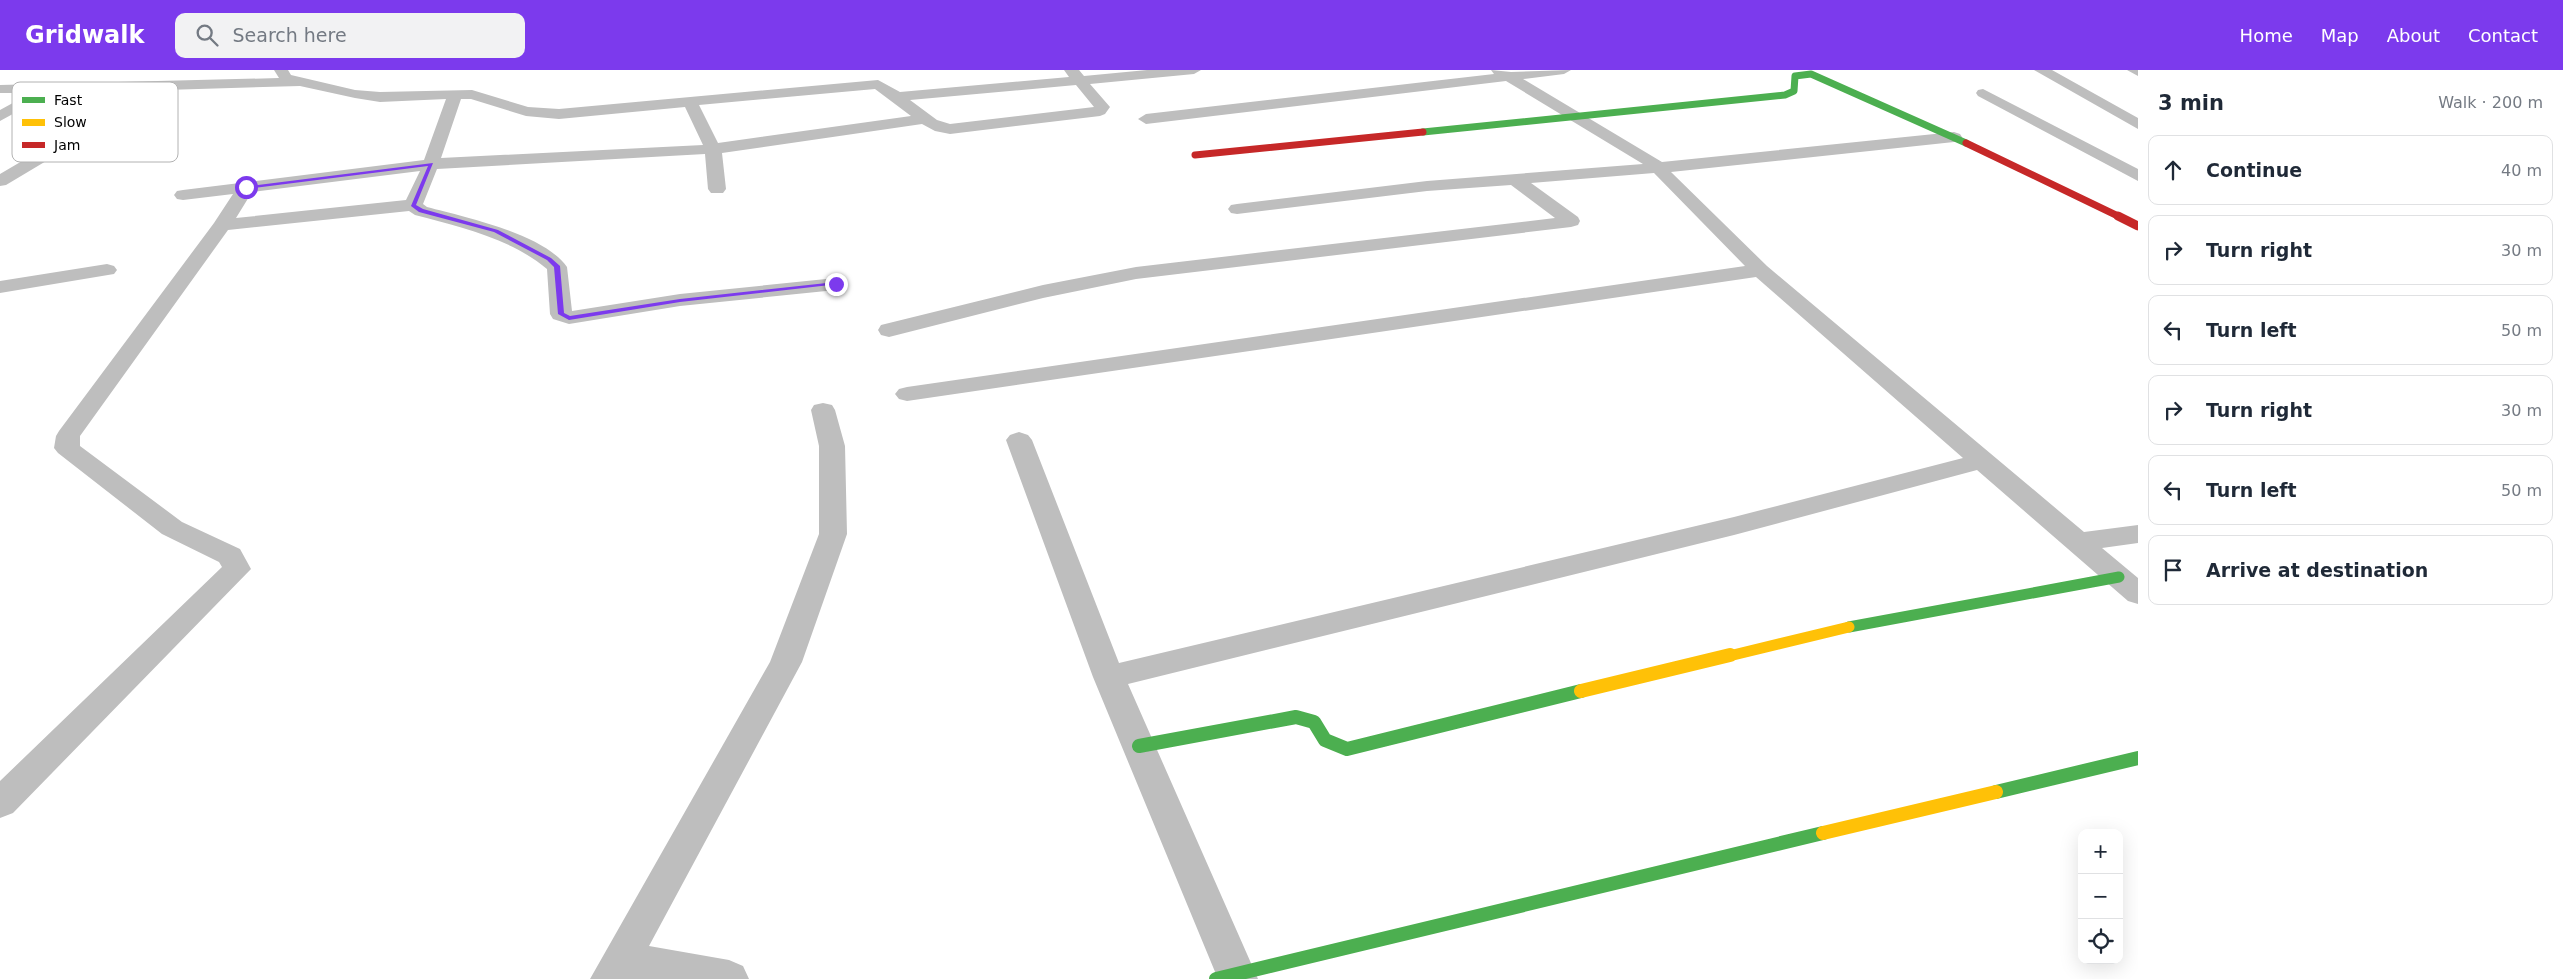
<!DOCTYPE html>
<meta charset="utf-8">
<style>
body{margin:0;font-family:"DejaVu Sans",sans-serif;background:#f2f2f3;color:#1f2937}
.controls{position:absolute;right:15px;bottom:15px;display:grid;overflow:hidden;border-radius:10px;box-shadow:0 5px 20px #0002}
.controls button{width:45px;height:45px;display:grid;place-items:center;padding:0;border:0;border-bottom:1px solid #e0e1e3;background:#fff;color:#1f2937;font:25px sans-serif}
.stop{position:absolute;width:15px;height:15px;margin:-11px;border:4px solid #7c3aed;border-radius:50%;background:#fff}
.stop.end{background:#7c3aed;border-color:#fff;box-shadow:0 1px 5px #0008}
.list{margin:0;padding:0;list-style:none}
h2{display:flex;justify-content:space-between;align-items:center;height:65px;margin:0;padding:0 20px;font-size:21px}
h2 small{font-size:16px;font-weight:400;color:#747a83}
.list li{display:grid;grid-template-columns:32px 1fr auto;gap:15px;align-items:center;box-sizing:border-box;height:70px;margin:0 10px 10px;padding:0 10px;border:1px solid #e0e1e3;border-radius:10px}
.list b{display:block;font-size:19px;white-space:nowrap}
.list em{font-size:16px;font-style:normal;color:#747a83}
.icon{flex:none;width:28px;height:28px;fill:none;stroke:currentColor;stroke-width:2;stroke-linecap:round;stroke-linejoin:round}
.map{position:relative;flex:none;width:2138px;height:909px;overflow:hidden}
header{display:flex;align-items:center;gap:30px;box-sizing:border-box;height:70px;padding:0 25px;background:#7c3aed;color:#fff}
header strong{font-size:24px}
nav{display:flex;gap:28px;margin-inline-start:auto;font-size:18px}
.search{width:350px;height:45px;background:#f2f2f3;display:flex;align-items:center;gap:12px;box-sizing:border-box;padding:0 18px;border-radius:10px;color:#747a83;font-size:19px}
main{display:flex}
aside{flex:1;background:#fff}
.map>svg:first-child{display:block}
</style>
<header>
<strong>Gridwalk</strong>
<div class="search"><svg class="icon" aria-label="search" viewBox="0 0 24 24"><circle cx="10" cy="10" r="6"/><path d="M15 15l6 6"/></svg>Search here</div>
<nav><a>Home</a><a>Map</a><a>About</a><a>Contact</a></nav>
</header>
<main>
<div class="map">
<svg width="2138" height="909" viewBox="0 0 2138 909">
<rect width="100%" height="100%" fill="#fff"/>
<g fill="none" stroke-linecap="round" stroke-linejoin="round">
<path fill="#bebebe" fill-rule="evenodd" d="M274,0h14l3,5 64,15 25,2 92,-2 56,17 31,2 319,-29 22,12 169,-15 -5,-7h15l5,6 63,-6h54l-7,4 -104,10 20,23 -5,7 -5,2 -150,18 -15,-3 -13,-7 -200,29 4,36 -3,4h-12l-3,-4 -3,-35 -268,15 -14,35 4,3c38,10 117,27 140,60l5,44 108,-17 156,-16 7,2 3,4 -3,4 -7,2 -156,16 -111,18 -16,-5 -3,-5 -3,-45c-37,-31 -87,-42 -132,-54l-6,-4 -181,19 -148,206v10l102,76 58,27 11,20 -238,244 -13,5v-37l222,-214 -3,-5 -57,-28 -104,-81 -4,-5 2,-12 3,-5 155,-208 19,-29 -50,6 -6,-1 -3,-4 3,-4 6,-1 241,-30 22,-61 -66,3 -25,-4 -55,-12 -135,4 -159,95 -6,1v-12l143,-84 -90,2 -53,29v-11l31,-17h-31v-8l279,-7zM1076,15l18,22 -144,17 -13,-4 -27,-20zM875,19l36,27 -193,27 -19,-38zM461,29h10l55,17 33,3 126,-12 18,38 -262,13zM420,101l-14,29 -170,18 16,-26z
M1491,0l20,2 60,-2 -7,4 -41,5 139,83 292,-30 6,2 2,3 -2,3 -6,2 -283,30 96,94 317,266 54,-7v18l-36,5 36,30v26l-10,-3 -151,-131 -243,65 -606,149 130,295h-40l-125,-302 -87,-237 4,-5 9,-3 9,3 4,5 87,223 615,-146 229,-59 -207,-181 -849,124 -8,-2 -4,-5 4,-5 8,-2 838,-121 -91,-93 -123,10 47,34 2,4 -2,4 -7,2 -435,52 -93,19 -154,39 -8,-2 -3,-5 3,-5 162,-40 93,-18 419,-49 -44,-33 -84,6 -190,23 -6,-1 -3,-4 3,-4 6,-1 190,-23 216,-17 -137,-83 -360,43 -8,-5 8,-5 348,-40z
M2034,0h18l86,48v11z
M2127,0h11v6z
M1983,19l155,80v12l-160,-85 -2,-3 2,-3z
M107,194l7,2 3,4 -3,4 -114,19v-12z
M823,333l9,2 3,5 10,36 2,88 -45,128 -153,284 80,14 14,6 6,13h-159l180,-317 49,-128v-88l-8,-36 3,-5z"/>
<path stroke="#4caf50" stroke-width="7" d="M1423,62l362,-37 9,-4 1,-15 16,-2 155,69"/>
<path stroke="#4caf50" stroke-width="11" d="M1849,557l270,-50"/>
<path stroke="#4caf50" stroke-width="14" d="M1139,676l157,-29 18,5 11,18 22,9 234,-58
M1996,722l142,-34
M1216,909l607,-146"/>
<path stroke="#ffc107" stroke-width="11" d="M1725,587l124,-30"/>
<path stroke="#ffc107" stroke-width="14" d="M1581,621l149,-36
M1823,763l173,-41"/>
<path stroke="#c62828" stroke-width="7" d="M1966,73l154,74
M1195,85l228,-23"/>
<path stroke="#c62828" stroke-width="9" d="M2118,146l20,10"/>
</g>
<path fill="#7c3aed" d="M433,93l-17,42 7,4 75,21 53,28 9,8 4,47 6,3 110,-17 156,-17 3,2 -159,18 -111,18 -11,-6 -4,-47 -7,-7 -53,-28 -75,-20 -8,-6 17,-40 -182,23 -3,-2z"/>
<rect x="12" y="12" width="166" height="80" rx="8" fill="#fff" stroke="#b2b2b2" stroke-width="1"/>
<rect x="22" y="27" width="23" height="6" fill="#4caf50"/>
<rect x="22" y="49" width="23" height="7" fill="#ffc107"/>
<rect x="22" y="72" width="23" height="6" fill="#c62828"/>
<g font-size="14" fill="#000">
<text x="54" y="35">Fast</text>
<text x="54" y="57">Slow</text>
<text x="54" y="80">Jam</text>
</g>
</svg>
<div class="controls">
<button>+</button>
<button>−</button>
<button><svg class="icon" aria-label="locate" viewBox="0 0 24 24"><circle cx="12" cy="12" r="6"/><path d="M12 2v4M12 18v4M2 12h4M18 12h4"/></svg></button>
</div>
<div class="stop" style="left:246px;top:117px"></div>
<div class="stop end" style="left:836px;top:214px"></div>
</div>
<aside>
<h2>3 min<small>Walk · 200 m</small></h2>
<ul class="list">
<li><svg class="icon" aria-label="ahead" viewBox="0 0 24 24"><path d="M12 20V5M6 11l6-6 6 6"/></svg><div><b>Continue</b></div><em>40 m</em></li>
<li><svg class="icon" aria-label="right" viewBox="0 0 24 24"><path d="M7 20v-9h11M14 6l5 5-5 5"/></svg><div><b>Turn right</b></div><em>30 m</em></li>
<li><svg class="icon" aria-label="left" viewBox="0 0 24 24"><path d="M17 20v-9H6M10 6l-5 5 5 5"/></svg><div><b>Turn left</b></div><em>50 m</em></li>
<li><svg class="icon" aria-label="right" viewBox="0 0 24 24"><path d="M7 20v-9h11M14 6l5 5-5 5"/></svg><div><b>Turn right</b></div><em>30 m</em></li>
<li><svg class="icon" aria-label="left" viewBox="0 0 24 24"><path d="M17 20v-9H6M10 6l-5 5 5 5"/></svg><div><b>Turn left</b></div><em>50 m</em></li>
<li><svg class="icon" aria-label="arrive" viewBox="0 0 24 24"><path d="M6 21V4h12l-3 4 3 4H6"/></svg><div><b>Arrive at destination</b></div></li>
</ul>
</aside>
</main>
